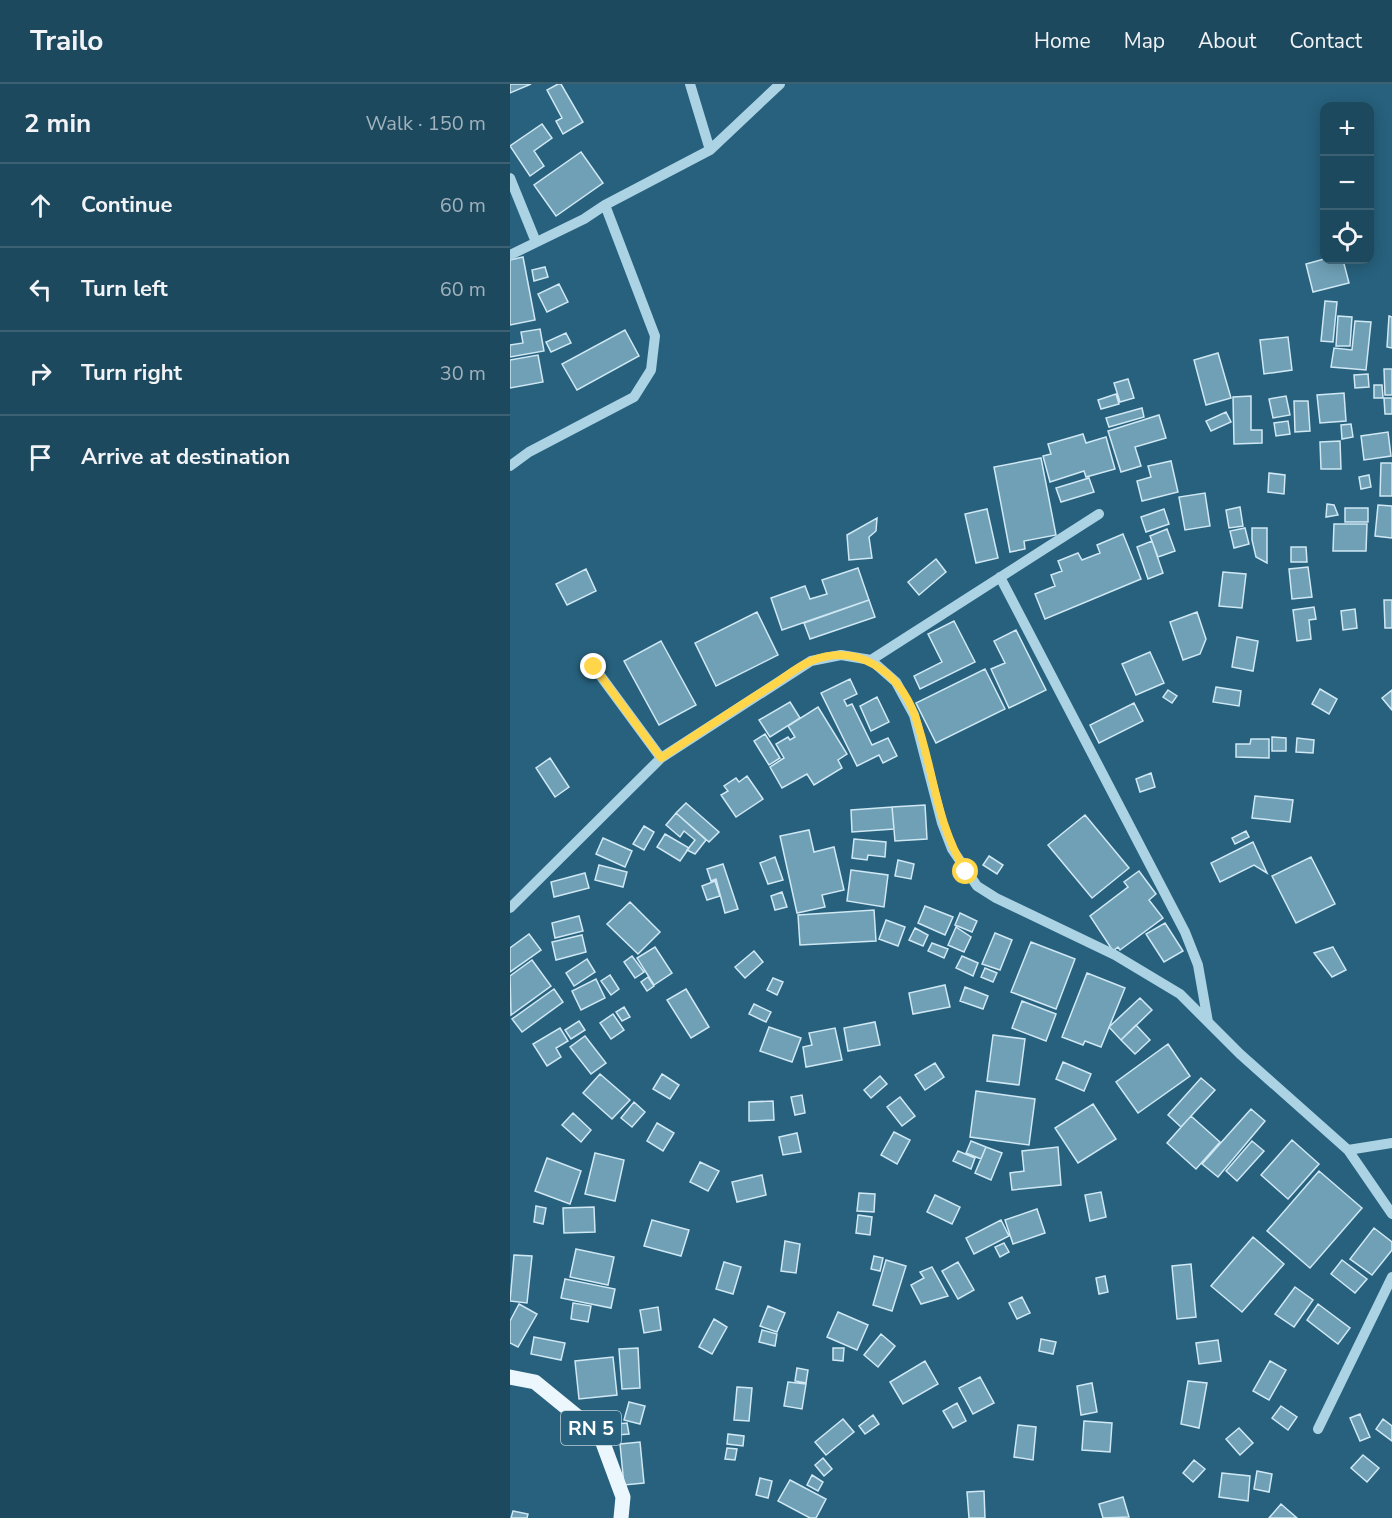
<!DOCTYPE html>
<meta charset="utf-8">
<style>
body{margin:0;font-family:"Nunito Sans",sans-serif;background:#2a5367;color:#f1f3f6}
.controls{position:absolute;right:18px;top:18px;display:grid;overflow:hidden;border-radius:12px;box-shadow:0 3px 15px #0003}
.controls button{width:54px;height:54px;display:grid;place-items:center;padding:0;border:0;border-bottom:2px solid #3b6173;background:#1d495e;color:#f1f3f6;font:30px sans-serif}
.stop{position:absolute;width:18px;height:18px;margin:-14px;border:4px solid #ffd54a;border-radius:50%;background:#fff}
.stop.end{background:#ffd54a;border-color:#fff;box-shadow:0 2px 6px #0008}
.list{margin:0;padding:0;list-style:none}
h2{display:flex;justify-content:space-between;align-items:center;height:78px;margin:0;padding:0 24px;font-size:26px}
h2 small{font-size:20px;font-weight:400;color:#a0b2bc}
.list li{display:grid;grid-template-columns:39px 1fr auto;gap:18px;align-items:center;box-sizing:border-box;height:84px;padding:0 24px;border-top:2px solid #3b6173}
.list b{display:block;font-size:22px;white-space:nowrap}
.list em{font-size:20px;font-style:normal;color:#a0b2bc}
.icon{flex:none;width:33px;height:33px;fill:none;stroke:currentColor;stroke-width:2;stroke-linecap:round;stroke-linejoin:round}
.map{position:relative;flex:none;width:882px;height:1434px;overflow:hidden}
header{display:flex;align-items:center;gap:36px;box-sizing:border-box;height:84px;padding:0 30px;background:#1d495e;border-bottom:2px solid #3b6173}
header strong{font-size:28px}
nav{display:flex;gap:33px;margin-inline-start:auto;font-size:21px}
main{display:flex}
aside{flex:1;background:#1d495e}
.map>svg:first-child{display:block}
</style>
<header>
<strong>Trailo</strong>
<nav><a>Home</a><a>Map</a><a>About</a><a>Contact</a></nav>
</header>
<main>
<aside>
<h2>2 min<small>Walk · 150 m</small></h2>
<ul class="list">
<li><svg class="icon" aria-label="ahead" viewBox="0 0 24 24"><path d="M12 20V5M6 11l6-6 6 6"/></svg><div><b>Continue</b></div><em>60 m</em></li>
<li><svg class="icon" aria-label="left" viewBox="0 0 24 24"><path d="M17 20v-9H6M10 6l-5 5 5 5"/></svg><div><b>Turn left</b></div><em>60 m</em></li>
<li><svg class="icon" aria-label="right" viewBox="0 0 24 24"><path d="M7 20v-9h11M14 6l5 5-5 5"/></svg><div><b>Turn right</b></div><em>30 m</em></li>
<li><svg class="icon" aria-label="arrive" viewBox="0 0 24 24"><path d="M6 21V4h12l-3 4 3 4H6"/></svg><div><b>Arrive at destination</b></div></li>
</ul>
</aside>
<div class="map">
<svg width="882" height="1434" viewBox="0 0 882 1434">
<rect width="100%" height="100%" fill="#27617d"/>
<path fill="#6fa0b6" stroke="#cfe8f4" stroke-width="1.5" d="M0,0h21l-21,9z
M48,0h3l22,38 -20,12 -7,-13 6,-3 -15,-28z
M32,40l10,14 -18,13 10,15 -14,10 -20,-30z
M71,68l22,31 -47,33 -22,-31z
M13,173l12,63 -25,5v-65z
M814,175l19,1 6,23 -36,9 -7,-28z
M35,183l3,10 -14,4 -2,-11z
M49,200l9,18 -21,10 -9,-18z
M815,217l12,1 -4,40 -12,-1z
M828,232l14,1 -2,29h-14z
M879,232l3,1v31l-5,-1z
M845,237l16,1 -5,48 -35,-3 3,-19 18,2z
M30,245l4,22 -34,6v-12l13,-2 -2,-11z
M115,246l14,26 -62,34 -15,-26z
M56,249l5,10 -20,9 -5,-10z
M778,253l4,33 -28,4 -4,-34z
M708,269l13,45 -25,7 -12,-45z
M28,271l5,27 -33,6v-28z
M874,285h8v26h-7z
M858,290l1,13 -14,1 -1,-13z
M618,295l6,19 -14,4 -6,-19z
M864,301h8l1,13h-9z
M834,309l2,28 -26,2 -3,-28z
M606,310l3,10 -18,5 -3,-9z
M741,312v34h11v13l-28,1 -1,-47z
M776,312l4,19 -17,3 -4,-19z
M874,314h8v16h-7z
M784,317h14l2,30 -15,1z
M632,324l2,9 -35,10 -3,-9z
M716,328l5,10 -20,9 -5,-10z
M649,331l7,23 -31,9 6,19 -20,6 -13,-41z
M778,337l2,13 -14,2 -2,-13z
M841,340l2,13 -11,2 -1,-14z
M878,348l3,24 -27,4 -3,-24z
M573,350l3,9 20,-6 9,32 -29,8 -2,-6 -34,11 -7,-26 8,-2 -3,-10z
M830,357l1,28h-20l-1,-27z
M531,374l15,77 -32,6 1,8 -15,3 -16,-85z
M661,377l7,31 -36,9 -5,-20 14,-4 -3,-11z
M871,379h11v33h-12z
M759,389l16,2 -1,19 -16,-2z
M859,391l2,12 -10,2 -2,-12z
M579,394l5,14 -33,10 -5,-14z
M695,409l5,33 -25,4 -6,-33z
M817,420l7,1 4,10 -12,2z
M868,421l14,1v32l-17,-2z
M730,423l3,19 -14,2 -3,-18z
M835,424h23v14h-23z
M477,425l11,49 -22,5 -11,-49z
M654,425l5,15 -23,8 -5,-15z
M367,434l-1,13 -7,6 3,21 -23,2 -2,-25z
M824,440h33l-1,27h-33z
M735,444l4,16 -15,4 -4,-17z
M742,444h15v35l-11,-6 -4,-17z
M657,445l8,22 -17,6 -8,-21z
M613,450l18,45 -96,40 -10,-25 20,-8 -4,-11 11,-4 -4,-10 20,-8 4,7 18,-7 -3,-8z
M642,457l11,32 -15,6 -11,-32z
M781,463h15l1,15h-16z
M426,475l10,13 -27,23 -11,-13z
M798,483l4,30 -20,2 -3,-30z
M348,484l11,32 -87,30 -11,-32 34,-12 5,13 17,-5 -5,-14z
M76,485l10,22 -29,14 -11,-21z
M713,488l23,2 -4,34 -23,-2z
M359,516l6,17 -65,22 -6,-16z
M874,516h8v28h-7z
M804,523l2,12 -7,1 2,19 -14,2 -4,-31z
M845,525l2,19 -14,2 -2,-19z
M247,528l21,43 -62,31 -21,-43z
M687,528l9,27 -6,15 -17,6 -13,-38z
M444,537l21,41 -55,27 -6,-13 28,-14 -14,-28z
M506,546l30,60 -37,18 -18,-39 14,-6 -11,-22z
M727,553l21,4 -5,30 -21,-4z
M151,557l35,64 -37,20 -35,-64z
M640,568l14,31 -28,12 -14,-31z
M475,585l20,40 -69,34 -20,-40z
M340,595l7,15 -13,6 3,6 5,-2 20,41 16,-7 9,18 -14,7 -4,-8 -22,11 -36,-73z
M706,603l25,4 -2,15 -26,-4z
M810,605l17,10 -8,15 -17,-10z
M658,606l9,6 -5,7 -9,-6z
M882,606v20l-10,-12z
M367,613l12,25 -18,9 -11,-25z
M280,618l10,16 -30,19 -11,-17z
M624,619l9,18 -44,22 -9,-18z
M308,623l29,47 -9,6 4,8 -28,17 -7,-11 -25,14 -12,-21 14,-9 -8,-14 12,-7 2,3 5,-3 -7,-11z
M255,650l15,24 -11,7 -15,-24z
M762,653l14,1v13h-14z
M787,654l17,2 -1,13 -17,-1z
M741,655h18v19l-33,-1v-13h14z
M40,674l19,29 -14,10 -19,-29z
M641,689l4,14 -15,5 -4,-13z
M237,692l16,23 -27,18 -15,-22 7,-4 -4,-5 12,-8 3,4z
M745,712l38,4 -3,22 -38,-4z
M176,719l33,29 -10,10 -33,-29z
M415,721l2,34 -32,2 -3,-34z
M382,723l2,22 -42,3 -1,-22z
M166,729l30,27 -11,14 -8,-4 8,-10 -11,-9 -4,6 -14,-12z
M575,731l44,53 -37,30 -44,-53z
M134,742l10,6 -10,18 -11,-6z
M299,746l5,22 20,-5 10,43 -22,5 3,12 -28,6 -17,-77z
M736,747l3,6 -14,7 -3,-6z
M155,750l24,14 -9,13 -23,-14z
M93,754l29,13 -7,16 -29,-13z
M344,755l32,3 -1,15 -17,-2 -1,5 -15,-2z
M743,758l14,31 -13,-8 -34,17 -9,-19z
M479,772l14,9 -6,9 -14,-9z
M265,773l8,23 -15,4 -8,-21z
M801,773l24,47 -39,19 -24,-47z
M388,776l16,4 -3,15 -16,-3z
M213,780l15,45 -13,4 -9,-34 -5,2 -4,-12z
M89,781l28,7 -4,15 -28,-7z
M341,786l37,5 -4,32 -37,-6z
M629,787l17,23 -7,6 14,18 -43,32 -2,-3 -5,4 -23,-35 38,-29 -4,-5z
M75,789l4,15 -35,9 -3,-15z
M205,797l5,15 -13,4 -5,-14z
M272,808l5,15 -12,3 -4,-14z
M120,818l30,30 -22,22 -31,-30z
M415,822l28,11 -8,18 -27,-12z
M364,826l2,31 -76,4 -2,-30z
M450,829l17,8 -5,11 -17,-7z
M69,832l4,15 -28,7 -3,-15z
M376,836l19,7 -7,19 -19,-7z
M655,839l18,28 -19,11 -18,-28z
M446,843l15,10 -7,15 -16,-7z
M405,844l13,7 -5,11 -14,-6z
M485,849l17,7 -12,30 -18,-6z
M19,850l12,16 -31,22v-24z
M72,851l4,17 -30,8 -4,-18z
M521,858l44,17 -19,50 -45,-17z
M422,859l16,6 -4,9 -16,-7z
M145,863l17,26 -18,12 -17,-27z
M823,863l13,23 -14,7 -18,-24z
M244,867l9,11 -18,16 -10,-11z
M122,872l12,16 -9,6 -11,-16z
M452,872l16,7 -5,13 -17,-8z
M77,875l8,13 -21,14 -8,-13z
M22,876l19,26 -40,29 -1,-39z
M475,884l12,5 -4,9 -12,-5z
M577,889l38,15 -24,59 -16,-6 -2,4 -21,-8z
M100,891l9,14 -8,6 -10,-14z
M138,893l6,9 -7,5 -6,-9z
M263,894l10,4 -6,13 -10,-5z
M86,895l9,19 -24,12 -9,-19z
M435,901l5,22 -37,7 -4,-21z
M455,903l23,9 -5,13 -23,-8z
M44,905l9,13 -41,30 -10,-13z
M176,905l23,38 -18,11 -24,-38z
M630,914l12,12 -31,30 -12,-13z
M512,917l34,13 -10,27 -34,-13z
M244,920l17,8 -5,10 -17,-8z
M114,923l6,10 -8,4 -6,-9z
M103,930l11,16 -13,9 -11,-16z
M69,937l6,9 -14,9 -6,-9z
M365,938l5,23 -32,6 -4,-23z
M626,941l14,15 -15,14 -14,-14z
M259,943l32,11 -9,24 -32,-11z
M50,944l8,13 -12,7 5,9 -14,9 -14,-22z
M325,944l7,32 -36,7 -3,-20 9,-2 -3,-12z
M483,951l32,4 -6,46 -32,-4z
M75,952l21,27 -15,11 -21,-27z
M658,960l22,32 -52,37 -22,-31z
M553,978l28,12 -7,17 -28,-12z
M425,979l9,14 -19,13 -10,-15z
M90,990l30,26 -18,19 -29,-26z
M152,990l17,11 -9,14 -17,-10z
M370,992l7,8 -16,14 -7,-8z
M691,994l14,12 -34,37 -13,-12z
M466,1007l59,8 -6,46 -59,-8z
M292,1011l3,18 -10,2 -4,-18z
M390,1013l15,19 -13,10 -15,-19z
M263,1017l1,19 -25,1v-19z
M124,1018l11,10 -13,15 -11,-9z
M583,1020l23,35 -38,24 -23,-35z
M741,1025l14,12 -47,56 -16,-13z
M63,1029l18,17 -10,12 -19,-17z
M681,1032l29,26 -24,27 -29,-26z
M147,1039l17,10 -11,18 -16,-10z
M384,1048l16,8 -13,24 -16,-9z
M287,1049l4,19 -18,3 -4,-18z
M782,1056l27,24 -31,35 -27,-24z
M461,1057l15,6 -5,12 -15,-6z
M742,1057l12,10 -27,30 -11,-10z
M476,1063l16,6 -11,27 -16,-7z
M548,1063l3,38 -49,5 -2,-17 14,-2 -2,-20z
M448,1067l17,7 -4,11 -18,-8z
M85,1069l29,7 -9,41 -30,-7z
M37,1074l34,13 -11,33 -35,-13z
M190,1078l19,9 -11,20 -18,-9z
M809,1087l43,37 -52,60 -43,-37z
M252,1091l4,20 -29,7 -5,-20z
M591,1108l5,25 -16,4 -5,-26z
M349,1109l16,1 -1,18 -17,-1z
M425,1111l25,12 -8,17 -25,-12z
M26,1122l10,2 -3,16 -9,-2z
M84,1123l1,25 -31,1 -1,-25z
M527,1125l8,24 -32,11 -8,-24z
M348,1131l14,2 -2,18 -14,-2z
M142,1136l37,10 -8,26 -37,-10z
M491,1136l8,16 -35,18 -8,-16z
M864,1144l18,14v8l-20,25 -22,-16z
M743,1153l31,27 -42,48 -31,-26z
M275,1157l15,3 -4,29 -15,-2z
M494,1159l5,9 -9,5 -5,-10z
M66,1165l38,8 -6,28 -38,-8z
M4,1171l18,1 -5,47 -17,-2z
M364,1172l9,2 -3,13 -9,-2z
M376,1176l20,6 -14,45 -19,-6z
M832,1176l25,19 -12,14 -24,-19z
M214,1178l17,5 -8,27 -17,-5z
M448,1178l16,28 -16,9 -16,-28z
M681,1180l5,53 -19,2 -5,-53z
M422,1183l16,29 -27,8 -10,-19 13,-7 -4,-6z
M595,1192l3,16 -9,2 -3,-16z
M55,1195l50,10 -4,19 -50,-10z
M785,1203l18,13 -19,27 -19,-13z
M512,1213l8,16 -13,6 -8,-16z
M63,1219l18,3 -3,16 -17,-3z
M9,1220l18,10 -19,33 -8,-4v-22z
M808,1220l32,24 -12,16 -31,-24z
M258,1222l17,7 -8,19 -17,-6z
M148,1223l3,23 -17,3 -4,-23z
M328,1228l30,13 -11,25 -30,-13z
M204,1235l13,8 -15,27 -13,-7z
M252,1246l15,4 -2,12 -16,-4z
M371,1250l14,12 -17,21 -14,-12z
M24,1253l31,6 -4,17 -30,-6z
M531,1255l15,3 -3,12 -14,-3z
M708,1256l3,21 -22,3 -3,-21z
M128,1264l2,40 -18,1 -3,-40z
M323,1264h11l-1,13 -10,-1z
M103,1273l4,38 -38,4 -4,-38z
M415,1277l13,23 -35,20 -13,-22z
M760,1277l16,9 -17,30 -16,-9z
M287,1284l11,2 -2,13 -11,-2z
M470,1293l14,26 -21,11 -14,-26z
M678,1297l19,2 -8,45 -18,-4z
M278,1298l18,2 -4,25 -18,-3z
M582,1299l5,29 -16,3 -4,-29z
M227,1303l15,1 -3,33 -15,-1z
M119,1318l16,4 -5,18 -16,-4z
M447,1319l9,18 -13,7 -10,-17z
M771,1322l16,11 -9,13 -16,-12z
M850,1330l10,23 -10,4 -10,-23z
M363,1331l6,9 -14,10 -6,-8z
M333,1335l11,13 -28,23 -11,-13z
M873,1335l9,7v15l-16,-12z
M574,1337l28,2 -2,29 -28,-2z
M96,1338l2,17 -24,3 -2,-17z
M117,1339l2,11 -12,1 -1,-11z
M508,1341l18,2 -3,33 -19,-3z
M729,1344l14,15 -13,12 -14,-16z
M218,1350l16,2 -1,10 -16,-2z
M130,1358l4,41 -20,2 -4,-41z
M217,1364l10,1 -2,11 -10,-1z
M853,1371l16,13 -12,14 -16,-14z
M313,1374l9,11 -8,7 -9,-11z
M684,1376l11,9 -12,13 -10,-9z
M747,1387l15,3 -3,18 -15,-3z
M712,1389l28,3 -2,25 -29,-4z
M302,1391l11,7 -5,9 -11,-6z
M250,1394l12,3 -4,17 -12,-3z
M280,1396l36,19 -10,19h-6l-32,-17z
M474,1407l1,27h-16l-2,-26z
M613,1413l6,20 -26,1 -4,-14z
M771,1420l16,14h-28z
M3,1427l15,3 -1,4h-16z"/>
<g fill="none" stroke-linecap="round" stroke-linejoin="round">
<path stroke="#acd3e4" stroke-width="10" d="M180,0l20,66
M0,94l26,64
M0,171l74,-36 21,-14 105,-55 70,-66
M0,382l19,-14 105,-55 17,-27 4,-34 -50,-131
M490,493l185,355 13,33 10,57
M361,576l228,-146
M84,583l67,91
M0,824l151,-150 150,-97 30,-6 30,5 25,22 18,33 28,108 10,26 25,37 19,12 119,57 65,39 60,60 108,96 44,-7
M838,1066l44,64
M808,1345l74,-152"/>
<path stroke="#ecf6fd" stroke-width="15" d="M0,1293l25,5 65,53 23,62 -2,21"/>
</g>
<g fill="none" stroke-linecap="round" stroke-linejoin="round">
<path stroke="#ffd54a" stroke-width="8" d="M84,583l67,91c36,-24 71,-47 107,-70 14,-8 28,-21 43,-27 47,-19 88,11 104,55 19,54 20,105 51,156"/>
</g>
<g text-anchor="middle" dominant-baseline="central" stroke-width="6" stroke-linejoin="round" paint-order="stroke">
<rect fill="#27617d" stroke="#bed0d8" stroke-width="1.5" x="51" y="1327" width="60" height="34" rx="4.5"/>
<g font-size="20" font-weight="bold" fill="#fff">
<text x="81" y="1344">RN 5</text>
</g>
</g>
</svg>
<div class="controls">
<button>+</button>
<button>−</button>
<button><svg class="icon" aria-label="locate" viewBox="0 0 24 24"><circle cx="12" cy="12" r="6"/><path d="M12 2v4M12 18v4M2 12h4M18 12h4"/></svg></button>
</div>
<div class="stop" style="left:456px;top:788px"></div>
<div class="stop end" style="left:84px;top:583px"></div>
</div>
</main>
